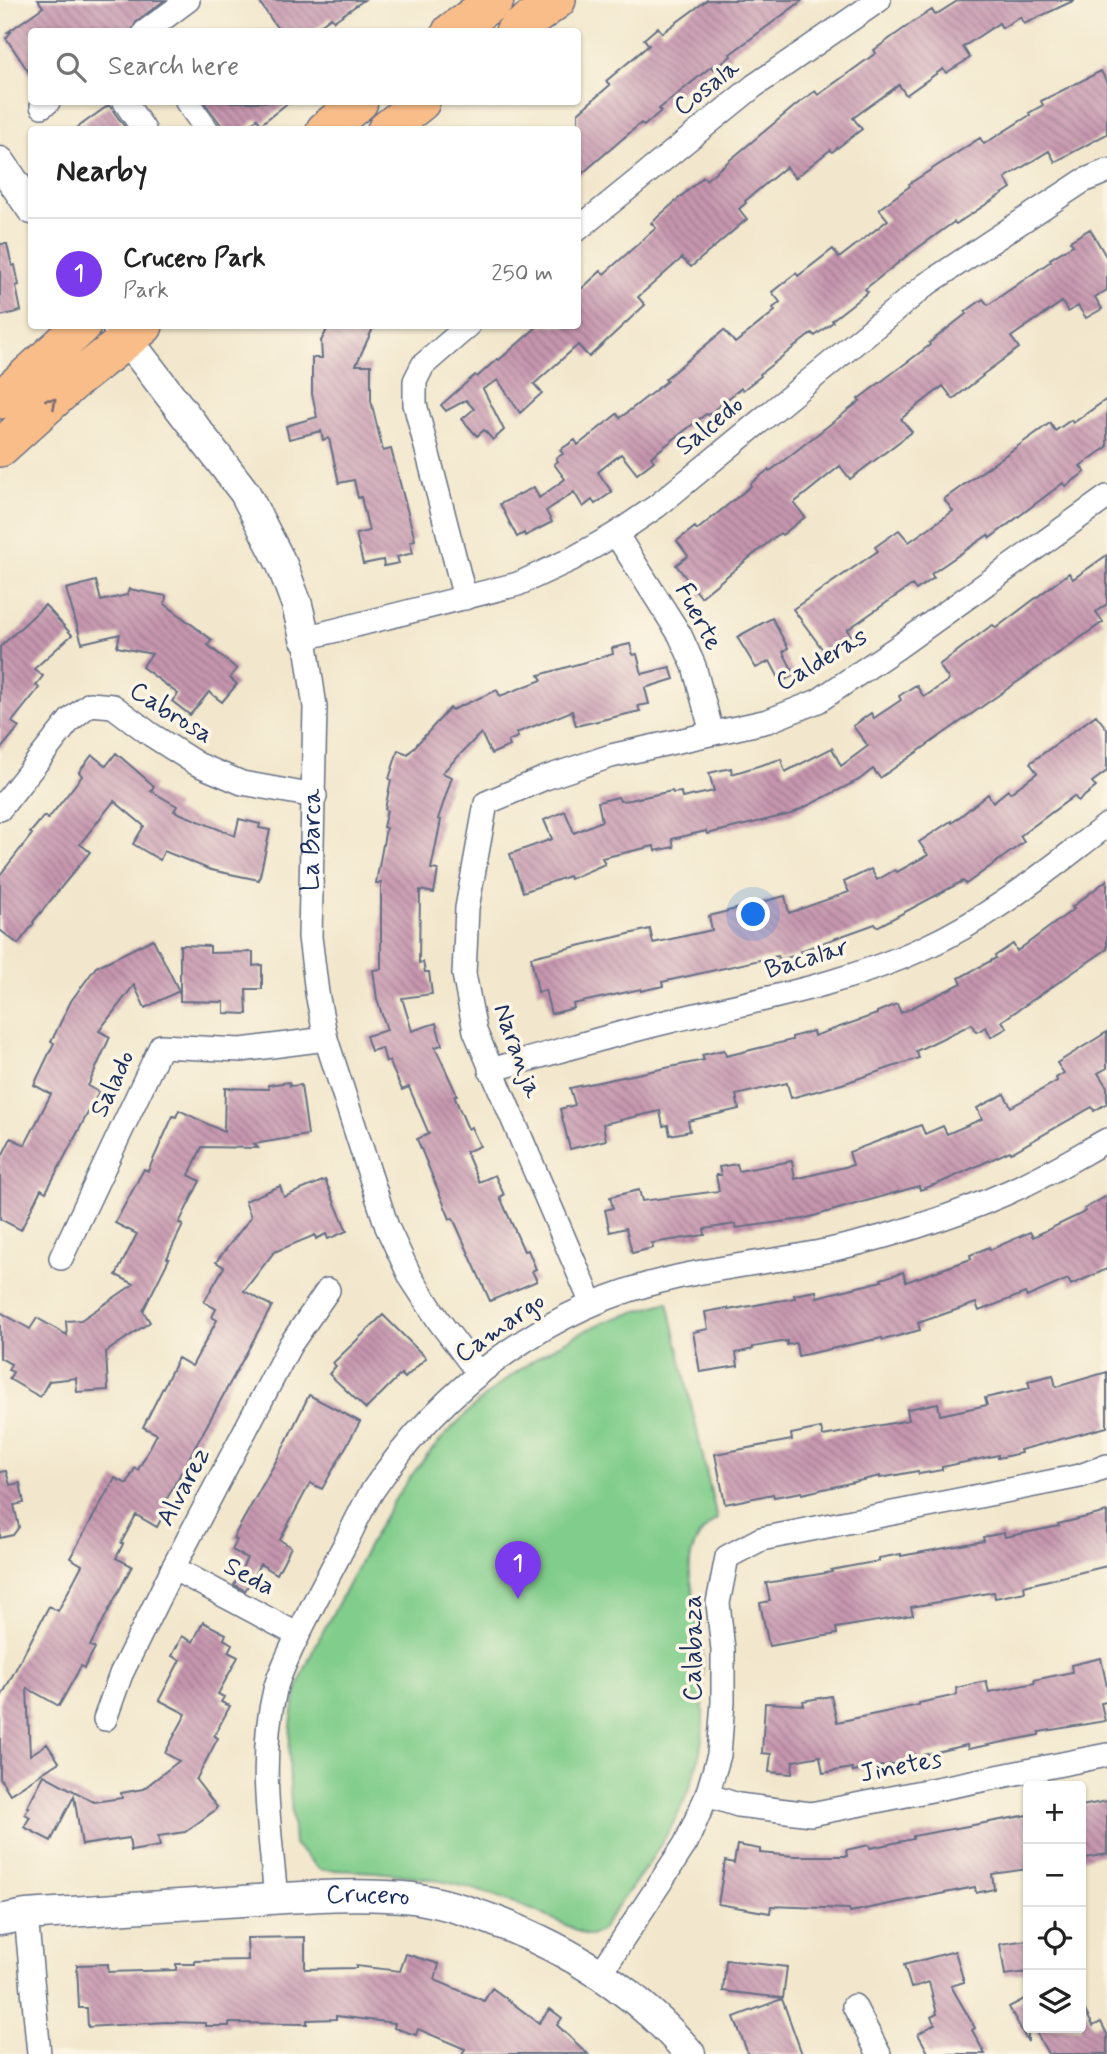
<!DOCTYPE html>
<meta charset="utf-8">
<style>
body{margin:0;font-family:Mynerve,sans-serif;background:#f2f2f2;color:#222}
.controls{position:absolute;right:21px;bottom:21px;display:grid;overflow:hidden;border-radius:7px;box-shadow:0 2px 5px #0004}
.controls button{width:63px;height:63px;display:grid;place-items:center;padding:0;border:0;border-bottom:2px solid #e0e0e0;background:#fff;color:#222;font:35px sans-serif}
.you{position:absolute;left:754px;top:915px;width:24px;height:24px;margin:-18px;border:5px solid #fff;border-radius:50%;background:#1a73e8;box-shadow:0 0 0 10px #1a73e833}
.badge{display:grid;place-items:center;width:46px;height:46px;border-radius:50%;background:#7c3aed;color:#fff;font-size:23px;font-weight:700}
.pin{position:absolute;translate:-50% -58px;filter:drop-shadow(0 2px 4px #0008)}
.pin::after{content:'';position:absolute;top:37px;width:24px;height:21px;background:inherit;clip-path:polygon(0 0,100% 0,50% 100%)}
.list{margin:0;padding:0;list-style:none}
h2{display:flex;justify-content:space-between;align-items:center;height:91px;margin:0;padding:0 28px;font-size:30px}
h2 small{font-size:23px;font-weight:400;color:#767676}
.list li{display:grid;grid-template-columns:46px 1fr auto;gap:21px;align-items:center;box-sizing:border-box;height:112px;padding:0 28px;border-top:2px solid #e0e0e0}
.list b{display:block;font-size:26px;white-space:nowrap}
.list p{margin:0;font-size:23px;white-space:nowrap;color:#767676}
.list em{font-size:23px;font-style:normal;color:#767676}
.icon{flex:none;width:38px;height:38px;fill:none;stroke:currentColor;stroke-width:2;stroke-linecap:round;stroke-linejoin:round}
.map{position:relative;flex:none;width:1107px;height:2054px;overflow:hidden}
.search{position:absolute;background:#fff;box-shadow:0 2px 5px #0004;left:28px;top:28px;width:553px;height:77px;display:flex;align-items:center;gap:18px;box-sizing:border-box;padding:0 24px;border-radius:7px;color:#767676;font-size:26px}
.panel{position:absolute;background:#fff;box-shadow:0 2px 5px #0004;left:28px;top:126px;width:553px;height:203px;border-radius:7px}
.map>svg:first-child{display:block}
</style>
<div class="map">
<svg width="1107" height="2054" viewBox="0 0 1107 2054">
<defs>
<pattern id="building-back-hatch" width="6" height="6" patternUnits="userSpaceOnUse" patternTransform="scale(1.75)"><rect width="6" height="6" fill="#c696ae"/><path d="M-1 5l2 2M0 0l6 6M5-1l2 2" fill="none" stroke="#a07b91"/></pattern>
</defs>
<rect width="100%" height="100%" fill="#fcf5e5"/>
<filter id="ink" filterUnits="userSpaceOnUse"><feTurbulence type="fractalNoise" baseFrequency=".0143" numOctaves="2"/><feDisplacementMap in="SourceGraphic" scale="14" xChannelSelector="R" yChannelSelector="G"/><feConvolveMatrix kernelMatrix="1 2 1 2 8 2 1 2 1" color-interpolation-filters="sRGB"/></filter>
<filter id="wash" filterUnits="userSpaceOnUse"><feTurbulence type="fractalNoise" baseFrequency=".00686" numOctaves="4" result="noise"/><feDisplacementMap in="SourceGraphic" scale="28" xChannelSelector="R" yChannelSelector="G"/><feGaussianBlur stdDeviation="1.57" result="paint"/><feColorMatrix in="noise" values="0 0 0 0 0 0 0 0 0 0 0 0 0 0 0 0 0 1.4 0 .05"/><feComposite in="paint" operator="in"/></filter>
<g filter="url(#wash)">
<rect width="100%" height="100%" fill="#f2e7cc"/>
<path fill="#81cd8b" stroke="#4e7e74" stroke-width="2" d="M668,1302l49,217c-12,9 -21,18 -25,33 -7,21 4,47 7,68 5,33 4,68 4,102 -1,80 -59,146 -102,208l-10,6 -5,-1c-91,-47 -163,-65 -266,-65l-26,-26c-3,-46 -9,-93 0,-138 8,-44 34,-82 54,-121 18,-34 35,-70 58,-102 49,-68 119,-127 196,-160 21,-8 44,-14 66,-21z"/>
<g id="blocks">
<path fill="url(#building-back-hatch)" d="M38,0h127l-28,21 -6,11h-99v45l-26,-39 5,-6h-3l35,-25z
M258,0h106l-30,21 -3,-4 -20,15h-31z
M707,0h96l-73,54 1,2 -17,13 -2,-3 -53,43 2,2 -17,15 -3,-3 -63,54v-64l32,-28 -4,-4 43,-36 -5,-6 14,-12 4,6z
M959,0h116l-51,24 -4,-7 -18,11 -3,-5 -36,24 7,11 -24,15 -3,-4 -37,26 -7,-10 -46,33 9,11 -30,23 -2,-2 -35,28 -9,-11 -41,34 1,2 -7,6 8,10 -56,48 -9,-9 -44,39 7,8 -56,52 -11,-12 -44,39 8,9 -22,20 -22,-33 -15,9 21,41 -11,10 -9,-10 -7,6 -15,-17 12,-10 -8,-9 -20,11 -5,-6 34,-30 2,2 20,-18 2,1 39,-34h40v-34l23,-21 3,3 52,-46 -5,-5 52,-46 3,3 90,-75 19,-14 3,4 58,-42 -2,-3 39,-28 19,-12 3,5z
M1101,71l6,11v52l-52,28 -6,-11 -44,27 6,10 -55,36 -2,-2 -46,33 -43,34 3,3 -36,28 1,2 -18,14 -3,-3 -52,41 1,2 -18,14 -2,-2 -33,27 -2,-1 -55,43 3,4 -17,13 -16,-20 -23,18 14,20 -17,12 -3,-4 -9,7 -9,-15 -28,19 6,11 -27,14 -1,-3 -7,4 -17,-33 34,-17 5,11 26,-19 -11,-15 4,-3 -2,-3 7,-4 -3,-4 15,-10 3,5 39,-31 3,4 47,-37 -2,-2 59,-49 11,13 40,-32 -2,-3 7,-6 -8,-10 24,-19 2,3 35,-27 6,9 49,-38 -9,-11 31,-23 -1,-2 71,-46 4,6 46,-29 -1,-2 14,-8 -2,-4z
M204,102h85l-28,22 -4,-5 -14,11h-18z
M109,105l18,25h-53z
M1090,229l17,29v32l-12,7 7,12 -16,9 -8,-12 -10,6 -6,-10 -51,35 8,11 -37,27 1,1 -30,23 -10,-13 -42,33 11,13 -62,47 -10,-13 -46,37 11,14 -23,18 -2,-2 -79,64 -25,-32 12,-9 -11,-15 18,-14 2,3 54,-44 -1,-2 18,-14 1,2 91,-71 -2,-2 72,-54 -1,-2 37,-29 -1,-2 18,-13 5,6 63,-44 -1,-2 23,-14 -3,-4z
M0,244h7l5,22 3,-1 4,20 -3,1 5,25 -21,5z
M329,326h45l-18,39h15v36l12,50 8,-2 24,91 -5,2 3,11 -16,4 2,6 -15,3 -1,-6 -20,4 -7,-30 13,-3 -8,-34 -3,1 -4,-18 -15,3 -10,-45 -6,2 -2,-9 -32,8 -3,-13 31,-9 -5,-23v-36h10l-1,-17z
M1107,399v48l-27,19 5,6 -19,14 -3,-3 -73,55 -2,-3 -57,39 3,4 -18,12 -4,-5 -65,45 4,5 -17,12 -2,-3 -9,6 -30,-41 85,-58 -3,-4 24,-17 10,12 44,-31 -9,-12 106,-76 5,8 16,-11 2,3z
M1107,555v49l-11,8 7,10 -223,156 -7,-9 -14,11 -68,34 -84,20 -1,-3 -34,8 2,8 -19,4 -1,-5 -52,12 3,6 -35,15 -1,-3 -46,16 -13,-38 42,-15 -8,-19 21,-9 9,22 28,-12 -4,-19 20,-5 2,4 10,-1 42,-9 1,2 8,-1 1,6 32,-7 -5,-18 22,-5 1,6 49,-15 4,13 47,-24 9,18 27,-20 -15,-20 18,-13 3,5 27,-18 -2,-4 17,-11 8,12 25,-17 -10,-15 49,-37 5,-3 3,3 73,-55 4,6z
M96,581l5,20 26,-6 2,-6 37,7 -1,8 47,36 -4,5 29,24 -7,9 7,6 -15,18 -13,-10 -19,23 -18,-14 6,-7 -36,-27 10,-13 -35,-7 3,-13 -38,9 -16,-54z
M45,605l27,30 -38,34 9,7 -7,9 3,3 -27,34 7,5 -19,23v-103z
M772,618l16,30 -5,4 12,23 -14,7 -11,-21 -14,7 -19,-31z
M630,644l3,11 4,-1 5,20 28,-7 4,12 -29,9 4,16 -11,2 2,5 -64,15 -4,-15 -56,22 2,4 -10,4 2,5 -19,8 -10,-21 -39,40 10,4 -14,42 3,1 -10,49 7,1 -4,23 -14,-3 -1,73 4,-1 2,10h4l3,22 -30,4 10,33 24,-8 6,22 -7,2 22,48 -3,1 14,33 3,-2 9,19 -14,6 13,30 16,-7 9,20 -4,2 24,54 4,-1 8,19 -4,2 5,10 -47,20 -37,-83 -3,1 -33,-80 12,-5 -20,-47 -7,3 -13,-29 -3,1 -4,-14 -11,3 -5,-15 21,-6 -10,-31 -4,-29 8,-1v-86h-5l10,-55 -3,-1 4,-17 -2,-1 6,-29 -2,-1 9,-29 10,4 42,-46 2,2 45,-20 3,6 42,-16 -3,-5 74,-21 -1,-6z
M1096,715l11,14v42l-15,11 4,5 -18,14 -4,-5 -54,40 4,6 -58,42 -3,-3 -86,46 -2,-3 -75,27 1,3 -22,6 -1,-4 -116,26 1,4 -22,5v-2l-68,15 1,4 -23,6 -6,-24 -7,2 -7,-35 119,-28 3,14 59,-13 -3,-14 76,-20 4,17 60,-21 -5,-10 27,-13 6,11 18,-10 2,2 31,-17 -9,-13 32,-21 1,2 36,-29 5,8 15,-12 2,3 27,-20 -7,-10z
M116,753l38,33 -3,5 26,15 -3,5 61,25 4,-17 21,5 -1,4 11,2 -11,50 -48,-10 -47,-19 -4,9 -27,-16 11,-18 -30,-25 -34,43 10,8 -57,70 1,1 -16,21 -18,-14v-55l32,-41 -2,-1 14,-17 4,3 34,-43 -3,-4 13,-17 14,11z
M1107,880v69l-105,72 5,7 -16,9 -5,-10 -9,5 -5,-8 -56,27 3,7 -77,26 -51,14 -4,-15 -51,12 3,14 -51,12 2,10 -20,4 -2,-10 -5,1 -3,-15 -57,13 3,16 -36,9 -10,-40 15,-4 -5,-17 134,-28 -2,-5 22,-5 2,6 66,-16v-3l21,-6 1,5 63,-22v-2l20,-8 4,9 61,-30 -3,-5 37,-20 -1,-2 18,-12 4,7 57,-42 -2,-2z
M153,939l26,52 -34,17 -11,-23 -35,46 11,6 -22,49 11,6 -53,100 -5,-3 -20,41 -21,-11v-59l11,-22 14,7 26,-51 -17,-9 20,-42 -3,-1 20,-41 25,-34z
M180,945l30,1v7l43,-1v14l9,-1v24h-16l1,25 -23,-1v-11l-44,-1z
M1107,1032v36l-9,5 9,14v16l-13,8 -2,-4 -81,46 -1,-2 -68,31 -22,8 -1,-4 -116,33 -67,9 -1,-4 -31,5 1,6 -53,8 1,5 -21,5 -6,-25 -16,4 -5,-22 8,-2 -3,-11 29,-7 3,11 77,-10 -3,-16h5l-2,-8 18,-3 2,7 53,-10 3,18 58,-14 -4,-13 72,-27 4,9 18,-8 4,8 35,-15 -5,-11 27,-14 7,13 46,-26 -1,-3 8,-5 -7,-10z
M289,1082l1,4 11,-1 7,50 -54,9 4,4 -56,-1 -13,28 11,6 -21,42 4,2 -16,33 2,1 -26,52 7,11 -44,30 2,38 -31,2 -1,-14 -27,3 -9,16 -31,-18 4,-7 -5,-2 3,-6 -11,-6v-46l30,17 7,-11 30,17 -1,-14 15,-1 53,-36 -18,-9 21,-41 -22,-11 29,-54 4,2 25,-55 3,1 3,-7 45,22 1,-44 44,1 -1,-4z
M325,1180l22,51 -19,8 -2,-5 -10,5 -1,-4 -41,17 -30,39 28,15 -108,198 4,2 -11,21 -21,-12 -15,28 2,1 -7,14 16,8 -42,80 5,2 -11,20 -3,-2 -22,40 -32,-18 3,67 17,-11 12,18 -49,32 -10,-16v-79l49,-93 9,5 24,-46 -12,-7 45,-80 12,6 8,-16 3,2 19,-36 -14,-7 35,-69 14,8 25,-46 -5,-3 4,-8 -12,-7 20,-35 -8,-5 35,-45 -6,-16 35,-15 4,11z
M1107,1196v73l-36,16 -3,-6 -41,18 -2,-4 -46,18 -3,-8 -58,20 2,7 -37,10 -1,-2 -84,18 -2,-13 -9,2v-4l-34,6v2l-17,4 2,13 -38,6 -7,-40 15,-3 -3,-17 23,-4v2l67,-12 -1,-3 22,-4 1,6 65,-16 -1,-2 22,-7 3,10 65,-23 -1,-4 19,-8 1,3 40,-18 3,5 52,-25 -1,-3z
M383,1315l43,43 -21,20 -4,-4 -35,35 -37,-35 7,-8 -3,-3z
M1107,1372v55l-87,23 1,3 -23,5v-3l-56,12v3l-23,4 -1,-3 -38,7v-2l-78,18v-2l-28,5 -1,-3 -48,10 -10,-50 77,-14 -1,-6 30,-6 2,8 86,-16 -2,-11 31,-6 2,12 47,-10 -2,-7 45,-10 -2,-7 25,-6 3,12z
M309,1395l51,27 -38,67 -12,-6 -30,57 11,7 -14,27 -17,-10 -15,27 -11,-6 13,-27 -15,-8 5,-10 -4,-2 47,-84z
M6,1471l4,14 10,-2 4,20 -10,2 5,22 -6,8 -13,3v-66z
M1107,1512v54l-83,20 1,6 -30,6 -1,-6 -83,15 2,8 -77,13 1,6 -68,12 -9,-43 10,-2 -4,-18 66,-11 -1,-2 48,-9v-3l22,-4v2l83,-15 -1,-4 21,-4 1,4 54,-11 -1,-2z
M203,1622l23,12 -2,5 8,5 -4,8 10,5 -20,37 6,3 -3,5 9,4 -16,30 4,2 -22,42 21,27 -3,4 -29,21 -27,4 2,10 -29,5 -2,-13 -47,7 -8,-49 -23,45 -27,-14 6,-10 -5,-3 4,-7h-2l17,-32 50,27 28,-4 -1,-5 22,-4 36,-28 -14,-8 21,-39 -27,-14 21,-40 -8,-4 10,-20 11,6z
M1101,1658l6,29v15l-6,1 4,18 -66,11v3l-71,14 -1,-4 -44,10 1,3 -71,14 -1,-4 -29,5 -3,-17 -27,5 -1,13 -23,-2 2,-18 -9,-1 3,-50 39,2 -1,-4 28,-5 6,26 82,-17v-2l38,-8 -1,-7 30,-7 3,11 46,-9 -1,-3 38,-8 -1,-7z
M1107,1801v53l-26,5v-53z
M1028,1815v54l-36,5 2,15 -18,4 -1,-6 -125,25 -1,-3 -78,-3 -1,7 -52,-9 7,-43 9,2 3,-18 23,4v4l35,3h52l-1,-6 23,-5 1,3 43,-9v-3z
M305,1937v32l51,-1v-2l44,5 6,-17 33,10 -4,16 49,21 8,-13 47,35 11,-14 12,9 -5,7 31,29h-126l3,-5 -47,-20 -2,6 -22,-7 1,-5 -59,-7v3l-29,1v4l-78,-1v3h-24v-3l-40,-1 -77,5 -1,-19h-8l-2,-43 31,-1v8l68,-2v-6h19v-3l53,-1 -1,-22z
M1028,1940v32l-23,3 -5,-31z
M955,1951l9,31 -13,4 24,42 -3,2 13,24h-56l-11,-20 17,-10 -4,-7 6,-3 -8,-32 -18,6 -7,-23z
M726,1960l61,7 -4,31 -60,-7z
M1028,1997v45l-19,-35z
M782,1999l20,55h-54l-14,-37z
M1081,2003l12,23 8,-4 6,12v20h-59l-14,-26h47z"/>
</g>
</g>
<g filter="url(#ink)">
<use href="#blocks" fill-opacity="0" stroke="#666f84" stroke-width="2"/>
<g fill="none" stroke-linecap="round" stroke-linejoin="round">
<defs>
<g id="minor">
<path d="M145,32l43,-32"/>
<path d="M125,102l19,28"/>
<path d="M187,102l20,28"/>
<path d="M42,106l6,-4"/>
<path d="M578,229l176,-143 125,-86"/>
<path d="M616,534l64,101 14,31 18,67"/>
<path d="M465,598l-50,-194v-23l8,-16 45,-39"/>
<path d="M0,809l70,-89 20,-16 23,2 37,28 47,30 45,19 73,13"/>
<path d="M490,1070c60,-16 120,-35 180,-49 87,-21 174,-36 256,-74 66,-30 123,-78 181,-122"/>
<path d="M61,1258l100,-212 80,4 85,-11"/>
<path d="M592,1304l-117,-273 -11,-57 3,-66 19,-105 59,-25 66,-22 157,-35 50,-20 80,-54 209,-150"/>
<path id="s1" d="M479,1374l-40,-53 -28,-43 -24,-51 -61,-188 -9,-46 -7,-56 5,-230 -10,-69 213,-54 54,-25 44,-25 41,-28 270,-222 156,-103 24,-10"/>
<path d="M173,1568l125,67"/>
<path d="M105,1719l16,-45 52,-106 117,-223 38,-55"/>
<path d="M707,1795l31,10 73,9 296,-59"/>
<path d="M276,1899c-6,-69 -18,-141 -1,-209 3,-13 9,-24 14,-36 17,-37 36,-72 55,-108 9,-18 18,-39 29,-56 70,-104 177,-185 300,-212 52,-12 105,-17 157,-28 71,-16 151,-42 216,-76 21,-11 41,-23 61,-34"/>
<path d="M26,1915l13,139"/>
<path d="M601,1973l85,-130 21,-48 12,-40 4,-53v-52l-5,-47 9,-46 34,-18 319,-63 27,-10"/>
<path d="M854,2006l25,48"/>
</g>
<g id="tertiary">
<path d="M0,162l32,47"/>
<path d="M117,326l128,167 37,72 15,40 8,33"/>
<path id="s2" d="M0,1920l26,-5c72,-5 145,-10 217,-14 57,-4 114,-9 170,-3 28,4 56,13 82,23 76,29 143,71 195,133"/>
</g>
<path id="primary" d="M451,32l44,-32
M514,32l43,-32
M325,130l34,-28
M386,130l35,-28
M0,400l82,-74
M0,448l73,-66 71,-56"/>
</defs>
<use href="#minor" stroke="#666f84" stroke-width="26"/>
<use href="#tertiary" stroke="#666f84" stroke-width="33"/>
<use href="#primary" stroke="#666f84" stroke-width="40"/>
<use href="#minor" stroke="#fff" stroke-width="23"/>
<use href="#tertiary" stroke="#fff" stroke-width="30"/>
<use href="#primary" stroke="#f9bd89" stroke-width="37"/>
</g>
<defs><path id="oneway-chevron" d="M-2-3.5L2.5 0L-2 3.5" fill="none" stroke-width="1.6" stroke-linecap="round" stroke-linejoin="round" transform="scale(1.75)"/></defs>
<use stroke="#7f6f71" href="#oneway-chevron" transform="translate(52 402) rotate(-42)"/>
</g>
<g text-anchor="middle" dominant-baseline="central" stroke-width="7" stroke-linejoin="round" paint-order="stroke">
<g font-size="26" fill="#1b2f5e" stroke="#fcf5e5">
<text transform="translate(707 88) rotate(-38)">Cosala</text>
<text transform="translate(710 426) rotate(-39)">Salcedo</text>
<text transform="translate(698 617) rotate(62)">Fuerte</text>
<text transform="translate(822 660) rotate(-30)">Calderas</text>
<text transform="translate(171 713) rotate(32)">Cabrosa</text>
<text stroke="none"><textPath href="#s1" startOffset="572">La Barca</textPath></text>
<text transform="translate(807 959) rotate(-17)">Bacalar</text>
<text transform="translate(517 1051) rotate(70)">Naranja</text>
<text transform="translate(113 1084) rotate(-65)">Salado</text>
<text transform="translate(500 1328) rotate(-35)">Camargo</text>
<text transform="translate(184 1487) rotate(-62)">Alvarez</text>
<text transform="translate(249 1577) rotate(28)">Seda</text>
<text transform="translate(694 1648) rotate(-90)">Calabaza</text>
<text transform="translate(901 1767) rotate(-11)">Jinetes</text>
<text stroke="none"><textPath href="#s2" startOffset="369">Crucero</textPath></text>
</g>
</g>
</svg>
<div class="controls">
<button>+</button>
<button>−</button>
<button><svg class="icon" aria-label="locate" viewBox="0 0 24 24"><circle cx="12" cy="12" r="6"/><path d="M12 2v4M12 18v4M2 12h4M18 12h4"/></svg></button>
<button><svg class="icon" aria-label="layers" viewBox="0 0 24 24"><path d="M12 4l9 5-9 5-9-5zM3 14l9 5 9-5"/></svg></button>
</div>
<div class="you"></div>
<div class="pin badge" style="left:518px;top:1599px">1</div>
<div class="search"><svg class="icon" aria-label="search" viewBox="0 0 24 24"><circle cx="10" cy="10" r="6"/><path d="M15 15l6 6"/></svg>Search here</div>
<section class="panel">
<h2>Nearby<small></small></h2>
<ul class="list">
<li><span class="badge">1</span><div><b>Crucero Park</b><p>Park</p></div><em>250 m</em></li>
</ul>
</section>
</div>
